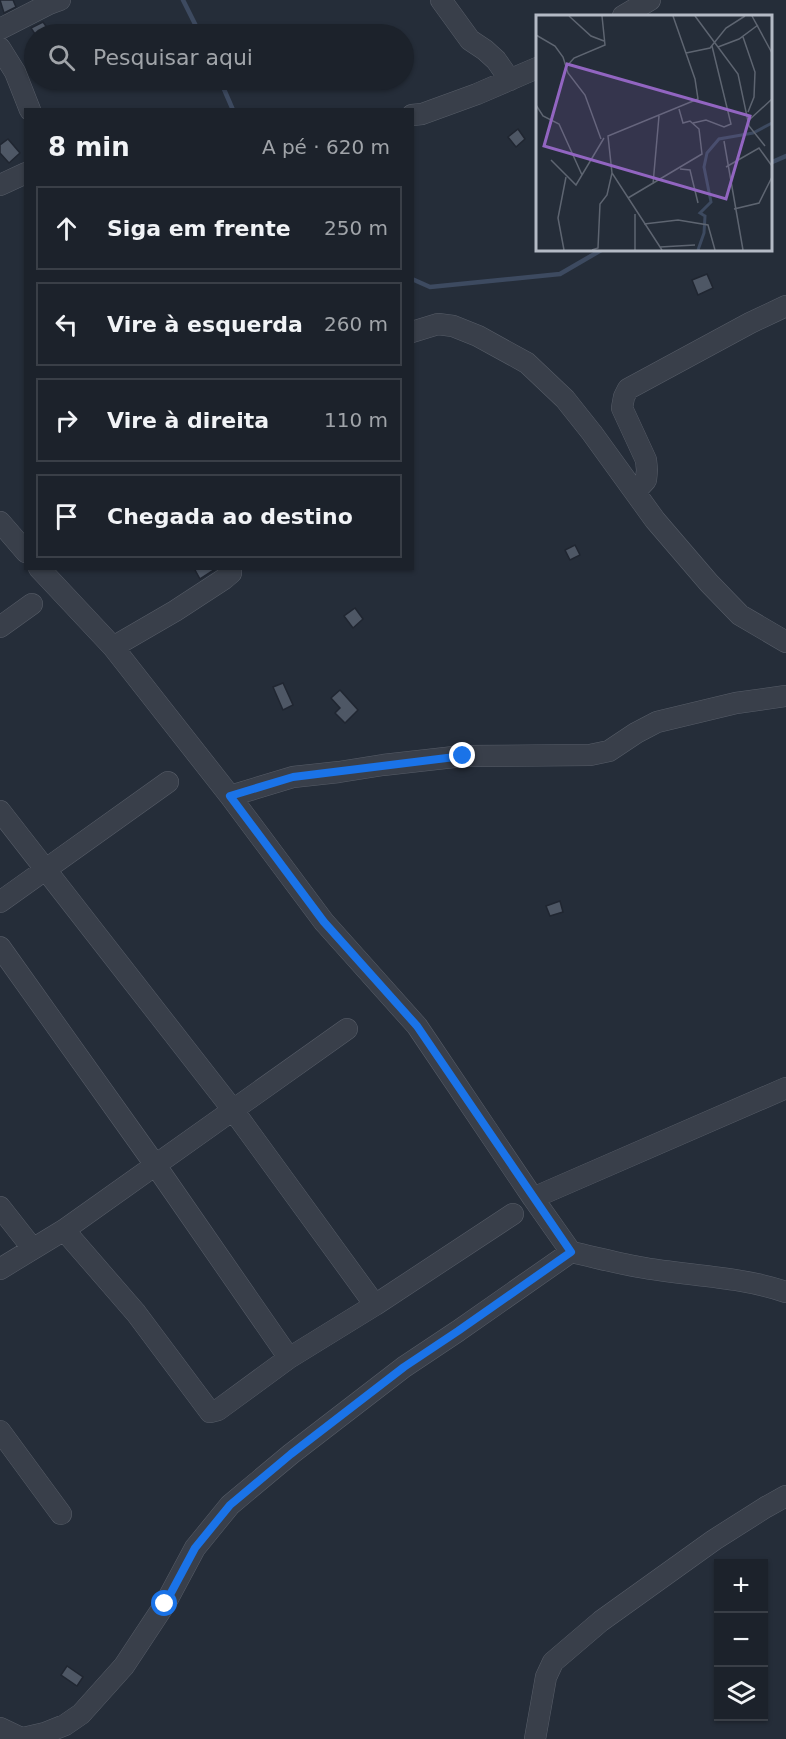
<!DOCTYPE html>
<html lang="pt">
<meta charset="utf-8">
<style>
body{margin:0;font-family:"DejaVu Sans",sans-serif;background:#252a33;color:#f1f3f6}
.controls{position:absolute;right:18px;bottom:18px;display:grid;overflow:hidden;border-radius:0px;box-shadow:0 2px 4px #0004}
.controls button{width:54px;height:54px;display:grid;place-items:center;padding:0;border:0;border-bottom:2px solid #3a3f47;background:#1c222b;color:#f1f3f6;font:30px sans-serif}
.stop{position:absolute;width:18px;height:18px;margin:-14px;border:4px solid #1a73e8;border-radius:50%;background:#fff}
.stop.end{background:#1a73e8;border-color:#fff;box-shadow:0 2px 6px #0008}
.list{margin:0;padding:0;list-style:none}
h2{display:flex;justify-content:space-between;align-items:center;height:78px;margin:0;padding:0 24px;font-size:26px}
h2 small{font-size:20px;font-weight:400;color:#a0a4a9}
.list li{display:grid;grid-template-columns:39px 1fr auto;gap:18px;align-items:center;box-sizing:border-box;height:84px;margin:0 12px 12px;padding:0 12px;border:2px solid #3a3f47;border-radius:0px}
.list b{display:block;font-size:22px;white-space:nowrap}
.list em{font-size:20px;font-style:normal;color:#a0a4a9}
.icon{flex:none;width:33px;height:33px;fill:none;stroke:currentColor;stroke-width:2;stroke-linecap:round;stroke-linejoin:round}
.map{position:relative;flex:none;width:786px;height:1739px;overflow:hidden}
.search{position:absolute;background:#1c222b;box-shadow:0 2px 4px #0004;left:24px;top:24px;width:390px;height:66px;display:flex;align-items:center;gap:15px;box-sizing:border-box;padding:0 21px;border-radius:33px;color:#a0a4a9;font-size:22px}
.panel{position:absolute;background:#1c222b;box-shadow:0 2px 4px #0004;left:24px;top:108px;width:390px;height:462px;border-radius:0px}
.map>svg:first-child{display:block}
</style>
<div class="map">
<svg width="786" height="1739" viewBox="0 0 786 1739">
<rect width="100%" height="100%" fill="#252d39"/>
<g fill="none" stroke-linecap="round" stroke-linejoin="round">
<path stroke="#3d4a60" stroke-width="4.5" d="M183,0l17,34
M220,80l13,30
M770,163l16,-7
M412,279l18,8 130,-13 43,-25"/>
</g>
<path fill="#4e5765" stroke="#202631" stroke-width="1.5" d="M0,0h13l3,7 -12,6z
M43,22l5,7 -7,5h-6l-4,-6z
M518,129l7,10 -9,8 -8,-10z
M8,139l12,14 -11,10 -9,-10v-8z
M707,274l6,14 -15,7 -6,-15z
M575,545l5,10 -10,5 -5,-10z
M194,568h23l-17,11z
M355,608l8,11 -10,9 -9,-12z
M283,683l10,22 -10,5 -10,-23z
M340,690l18,20 -13,13 -10,-10 5,-5 -9,-10z
M560,901l3,11 -13,4 -4,-10z
M67,1666l16,11 -6,9 -16,-11z"/>
<g fill="none" stroke-linecap="round" stroke-linejoin="round">
<defs>
<path id="minor" d="M441,0l29,40 15,10 11,10 14,20
M623,16l27,-16
M0,29l49,-25 11,-4
M0,48l15,24 15,38
M412,115l10,-1 55,-20 60,-26
M0,185l26,-12
M412,332l26,-8 15,2 25,10 49,27 38,36 27,34 63,87 54,63 31,32 46,27
M635,492l11,-12 1,-10 -1,-10 -24,-52 2,-11 4,-8 122,-66 36,-17
M0,522l26,30
M39,568l74,79 117,149 94,126 93,104 116,172 253,-110
M0,627l32,-23
M113,647l62,-36 49,-32 7,-6v-5
M230,796l63,-19 46,-5 44,-7 80,-9 127,-1 19,-4 27,-18 21,-11 79,-19 50,-7
M0,811l233,299 142,195
M0,902l168,-120
M0,947l156,219 133,192
M533,1198l38,54c23,5 46,11 68,15 49,9 100,9 147,25
M0,1207l33,42
M64,1230l72,83 74,99 8,-2 71,-52 86,-53 138,-91
M0,1269l64,-39 283,-201
M0,1431l61,83
M0,1728l21,10
M19,1739l26,-6 20,-8 16,-11 43,-48 41,-62 30,-56 35,-43 61,-51 113,-87 54,-36 113,-79
M535,1739l11,-62 7,-15 48,-41 113,-81 52,-33 20,-11"/>
</defs>
<use href="#minor" stroke="#575d68" stroke-width="22"/>
<use href="#minor" stroke="#393f4a" stroke-width="21"/>
</g>
<g fill="none" stroke-linecap="round" stroke-linejoin="round">
<path stroke="#1a73e8" stroke-width="8" d="M165,1604l30,-56 35,-43 61,-51 113,-87 54,-36 113,-79 -154,-226 -93,-104 -94,-126 63,-19 170,-21"/>
</g>
<g transform="translate(536 15)">
<rect width="236" height="236" fill="#252d39"/>
<path fill="none" stroke="#3d4a60" stroke-width="3" d="M162,235l6,-17 1,-17 -5,-3 11,-11 -7,-35 3,-14 12,-14 34,-6 19,-10"/>
<path fill="none" stroke="#5e6571" stroke-width="1.5" d="M33,1l22,20 13,5M159,1l43,58 11,52 16,20M216,1l20,37M0,20l19,11 8,11 5,16 17,22 16,44M207,22l12,35 -1,25 -6,15M182,32l21,-8 19,-14M150,38l24,-5 16,-20 19,-12M31,51l7,-8 31,-13 -3,-29M0,90l7,11 16,8 23,51M212,106l24,-22M157,108l13,-3 18,7 7,-3 -19,-78M188,126l19,109M15,145l25,25 28,-47M190,152l33,-19 13,18M144,154l10,1 8,33M117,169l6,-68M92,183l74,-44 -3,-25 -9,-8 -7,2 -4,-14M198,194l25,-6 13,-26M108,209l34,-4 30,5 7,25M124,232l35,-2M28,235l-6,-32 8,-41M56,235l6,-2 2,-44 7,-9 5,-22M99,235v-36M126,235l-50,-77 -4,-37 90,-37 -3,-20 -22,-63"/>
<path fill="#9265c1" fill-opacity="0.15" stroke="#9265c1" stroke-width="3" d="M31,49l183,52 -24,83 -182,-53z"/>
<rect width="236" height="236" fill="none" stroke="#b4bac5" stroke-width="3"/>
</g>
</svg>
<div class="controls">
<button>+</button>
<button>−</button>
<button><svg class="icon" aria-label="layers" viewBox="0 0 24 24"><path d="M12 4l9 5-9 5-9-5zM3 14l9 5 9-5"/></svg></button>
</div>
<div class="stop" style="left:165px;top:1604px"></div>
<div class="stop end" style="left:463px;top:756px"></div>
<div class="search"><svg class="icon" aria-label="search" viewBox="0 0 24 24"><circle cx="10" cy="10" r="6"/><path d="M15 15l6 6"/></svg>Pesquisar aqui</div>
<section class="panel">
<h2>8 min<small>A pé · 620 m</small></h2>
<ul class="list">
<li><svg class="icon" aria-label="ahead" viewBox="0 0 24 24"><path d="M12 20V5M6 11l6-6 6 6"/></svg><div><b>Siga em frente</b></div><em>250 m</em></li>
<li><svg class="icon" aria-label="left" viewBox="0 0 24 24"><path d="M17 20v-9H6M10 6l-5 5 5 5"/></svg><div><b>Vire à esquerda</b></div><em>260 m</em></li>
<li><svg class="icon" aria-label="right" viewBox="0 0 24 24"><path d="M7 20v-9h11M14 6l5 5-5 5"/></svg><div><b>Vire à direita</b></div><em>110 m</em></li>
<li><svg class="icon" aria-label="arrive" viewBox="0 0 24 24"><path d="M6 21V4h12l-3 4 3 4H6"/></svg><div><b>Chegada ao destino</b></div></li>
</ul>
</section>
</div>
